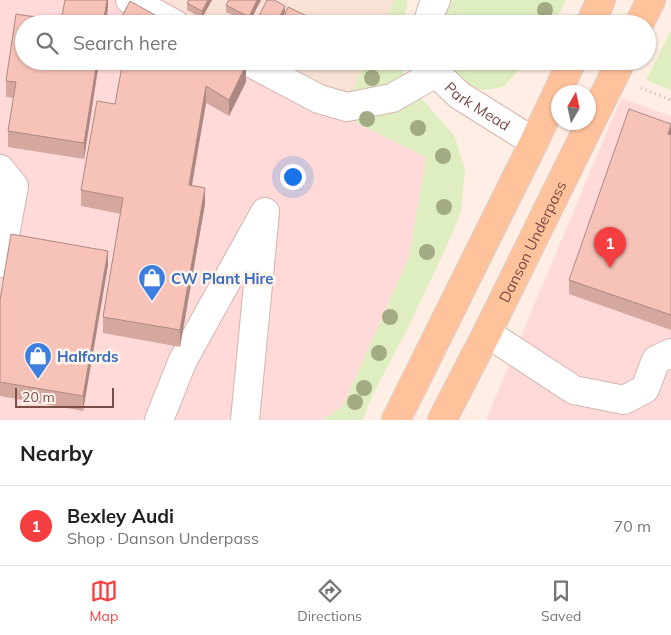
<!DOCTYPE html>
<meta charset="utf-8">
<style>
body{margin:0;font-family:Mulish,sans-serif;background:#f6f6f6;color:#202124}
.compass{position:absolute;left:551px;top:85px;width:45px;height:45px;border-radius:50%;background:#fff;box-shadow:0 1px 4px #0004;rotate:9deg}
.scale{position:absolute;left:15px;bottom:12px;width:99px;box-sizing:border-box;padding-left:5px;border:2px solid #7a4d47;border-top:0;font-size:14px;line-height:18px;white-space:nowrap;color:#7a4d47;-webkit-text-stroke:4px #fff4ed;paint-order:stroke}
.you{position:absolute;left:292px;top:176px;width:18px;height:18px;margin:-12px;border:4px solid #fff;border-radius:50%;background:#1a73e8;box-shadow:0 0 0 8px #1a73e833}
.badge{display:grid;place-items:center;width:32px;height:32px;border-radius:50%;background:#f43e40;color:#fff;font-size:16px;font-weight:700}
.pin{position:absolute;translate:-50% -41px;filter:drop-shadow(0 1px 2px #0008)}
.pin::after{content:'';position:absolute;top:26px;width:18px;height:15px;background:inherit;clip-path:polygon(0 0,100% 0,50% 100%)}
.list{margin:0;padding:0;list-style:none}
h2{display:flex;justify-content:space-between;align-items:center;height:65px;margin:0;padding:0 20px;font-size:21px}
h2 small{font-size:16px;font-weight:400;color:#757577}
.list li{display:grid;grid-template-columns:32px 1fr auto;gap:15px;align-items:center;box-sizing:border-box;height:80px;padding:0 20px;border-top:1px solid #e0e0e0}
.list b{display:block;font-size:19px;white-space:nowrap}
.list p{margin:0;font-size:16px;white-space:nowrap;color:#757577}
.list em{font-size:16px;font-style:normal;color:#757577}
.icon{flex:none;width:28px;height:28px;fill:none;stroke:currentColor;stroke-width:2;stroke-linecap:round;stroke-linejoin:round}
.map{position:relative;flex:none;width:671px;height:420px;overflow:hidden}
.search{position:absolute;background:#fff;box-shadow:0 1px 4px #0004;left:15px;right:15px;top:15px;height:55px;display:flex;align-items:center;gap:12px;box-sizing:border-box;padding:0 18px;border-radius:28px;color:#757577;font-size:19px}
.sheet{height:145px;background:#fff}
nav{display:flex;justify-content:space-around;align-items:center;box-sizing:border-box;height:70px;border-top:1px solid #e0e0e0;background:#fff;font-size:14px;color:#757577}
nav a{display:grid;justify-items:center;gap:2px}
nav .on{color:#f43e40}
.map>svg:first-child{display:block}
</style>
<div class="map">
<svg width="671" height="420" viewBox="0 0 671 420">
<rect width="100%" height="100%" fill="#feeee4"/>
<path fill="#f9e1d5" d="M115,0h280l-11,24h-222z
M235,61h131l-25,54z"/>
<path fill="#ffdad8" d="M0,0h115l47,24h-138v37h211l106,54 86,41 -18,101 -66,149 -20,14h-323z
M621,98l50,18v304h-185z"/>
<path fill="#deeec1" d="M395,0h13l-4,24h-20z
M451,0h115l-12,24h-112z
M671,30v60l-25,-10z
M366,61h37v16l-13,8 -41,13z
M445,61h83l-25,26 -20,3 -20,-7 -11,-11z
M415,96l7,3 33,38 10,33 -4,42 -15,36 -39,82 -35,66 -9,24h-40l20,-14 66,-149 17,-100 -85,-42z"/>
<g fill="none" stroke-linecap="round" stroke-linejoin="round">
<defs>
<g id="minor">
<path d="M130,0l45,24"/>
<path d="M428,24l3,-13 5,-11"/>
<path d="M247,61l72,38 28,8 45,-9 44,-25"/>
<path id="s1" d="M432,61l4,12 23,22 75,47"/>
<path d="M0,169l14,17 -14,77"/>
<path d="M487,333l87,57 50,10 21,-11 11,-29 15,-7"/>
<path d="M159,420l24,-60 82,-148 -20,208"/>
</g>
<g id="major">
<path d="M590,24l11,-24"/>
<path d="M639,24l12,-24"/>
<path d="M396,420l138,-278 38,-81"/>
<path id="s2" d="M442,420l45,-87 134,-272"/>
</g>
</defs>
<use href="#minor" stroke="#d4b4ac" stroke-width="30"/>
<use href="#major" stroke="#dacdcb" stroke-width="30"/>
<path stroke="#dca69c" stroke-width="3" stroke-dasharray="1 4" stroke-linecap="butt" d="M641,88l30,12"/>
<use href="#minor" stroke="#fff" stroke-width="28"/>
<use href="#major" stroke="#ffc29b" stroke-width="28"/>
</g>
<g fill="#a3ab85">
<circle cx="545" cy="10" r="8"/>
<circle cx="372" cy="78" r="8"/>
<circle cx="367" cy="119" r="8"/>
<circle cx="418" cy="128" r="8"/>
<circle cx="443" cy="156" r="8"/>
<circle cx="444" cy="207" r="8"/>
<circle cx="427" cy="252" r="8"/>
<circle cx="390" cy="317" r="8"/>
<circle cx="379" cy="353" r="8"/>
<circle cx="364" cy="388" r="8"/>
<circle cx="355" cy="402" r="8"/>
</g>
<path fill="#d4a89f" d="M108,0v7l-24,152 -76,-12v-16l6,-33 -8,-1v-16l55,-60z
M189,0h23l-10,18 -15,-8v-7z
M229,0h32l-12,23 -23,-11v-7z
M123,61l123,21 -17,34 -23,-13 -14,82 13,19 -25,143 -77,-14v-16l18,-103 -40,-8v-16l34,-86z
M671,124v206l-102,-36v-14z
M108,265l-25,146 -83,-15v-96z"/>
<path fill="#ad8882" d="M107,0h1v7l-2,17h-3z
M208,0h4l-10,18v-7z
M257,0h4l-12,23v-6z
M285,6v6l-6,12h-3z
M97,61h2l-15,98v-16z
M246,65v17l-17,34v-16z
M206,86v17l-17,98v-16z
M671,126v15l-3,-7z
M205,188v16l-25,143v-17z
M108,251v14l-25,146v-15z"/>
<path fill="#f7c3b9" stroke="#ad8882" d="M65,0h42l-4,24h-79v37h73l-13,82 -76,-12 8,-49 -10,-1 10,-67 45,7z
M189,0h19l-6,11 -15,-8z
M229,0h28l-8,17 -23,-12z
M267,0h7l11,6 -9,18h-17l-3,-2z
M130,1l41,23h-53z
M288,7l21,10 -3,7h-25z
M123,61h115l8,4 -17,35 -23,-14 -17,99 16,3 -25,142 -77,-13 20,-119 -42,-8 16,-89 18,3z
M629,109l42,15 -3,10 3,1v180l-102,-35z
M11,234l97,17 -25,145 -83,-14v-82z"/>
<defs>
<symbol id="shop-pin" viewBox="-11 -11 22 30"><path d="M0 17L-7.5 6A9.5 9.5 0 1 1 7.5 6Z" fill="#3f7fe0" stroke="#fff4ed"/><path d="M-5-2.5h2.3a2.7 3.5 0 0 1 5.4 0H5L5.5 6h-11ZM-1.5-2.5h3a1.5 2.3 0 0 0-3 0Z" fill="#fff"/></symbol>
</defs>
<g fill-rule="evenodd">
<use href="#shop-pin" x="136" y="262" width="32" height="43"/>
<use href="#shop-pin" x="22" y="340" width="32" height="43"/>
</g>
<g text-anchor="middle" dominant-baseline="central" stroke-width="5" stroke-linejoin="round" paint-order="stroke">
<g font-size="15" fill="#7a4d47" stroke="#fff4ed">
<text stroke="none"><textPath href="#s1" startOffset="66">Park Mead</textPath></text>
<text stroke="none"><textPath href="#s2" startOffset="200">Danson Underpass</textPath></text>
</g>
<g font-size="15" font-weight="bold" fill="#366cbe" stroke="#fff4ed" text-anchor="start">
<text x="171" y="278">CW Plant Hire</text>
<text x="57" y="356">Halfords</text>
</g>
</g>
</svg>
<svg class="compass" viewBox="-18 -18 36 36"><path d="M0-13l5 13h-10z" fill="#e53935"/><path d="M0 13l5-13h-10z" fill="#757577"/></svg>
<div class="scale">20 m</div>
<div class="you"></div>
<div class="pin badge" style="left:610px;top:268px">1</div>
<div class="search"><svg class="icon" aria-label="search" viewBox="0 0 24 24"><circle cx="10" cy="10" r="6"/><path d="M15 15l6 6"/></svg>Search here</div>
</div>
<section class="sheet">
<h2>Nearby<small></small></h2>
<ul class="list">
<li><span class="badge">1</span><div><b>Bexley Audi</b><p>Shop · Danson Underpass</p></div><em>70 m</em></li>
</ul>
</section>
<nav>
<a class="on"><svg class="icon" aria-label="map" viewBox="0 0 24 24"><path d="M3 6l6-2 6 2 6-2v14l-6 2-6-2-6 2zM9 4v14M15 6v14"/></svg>Map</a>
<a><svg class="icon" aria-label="directions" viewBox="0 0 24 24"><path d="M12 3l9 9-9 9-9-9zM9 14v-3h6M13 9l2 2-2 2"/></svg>Directions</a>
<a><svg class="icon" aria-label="saved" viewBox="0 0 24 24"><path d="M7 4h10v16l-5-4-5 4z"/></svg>Saved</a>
</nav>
